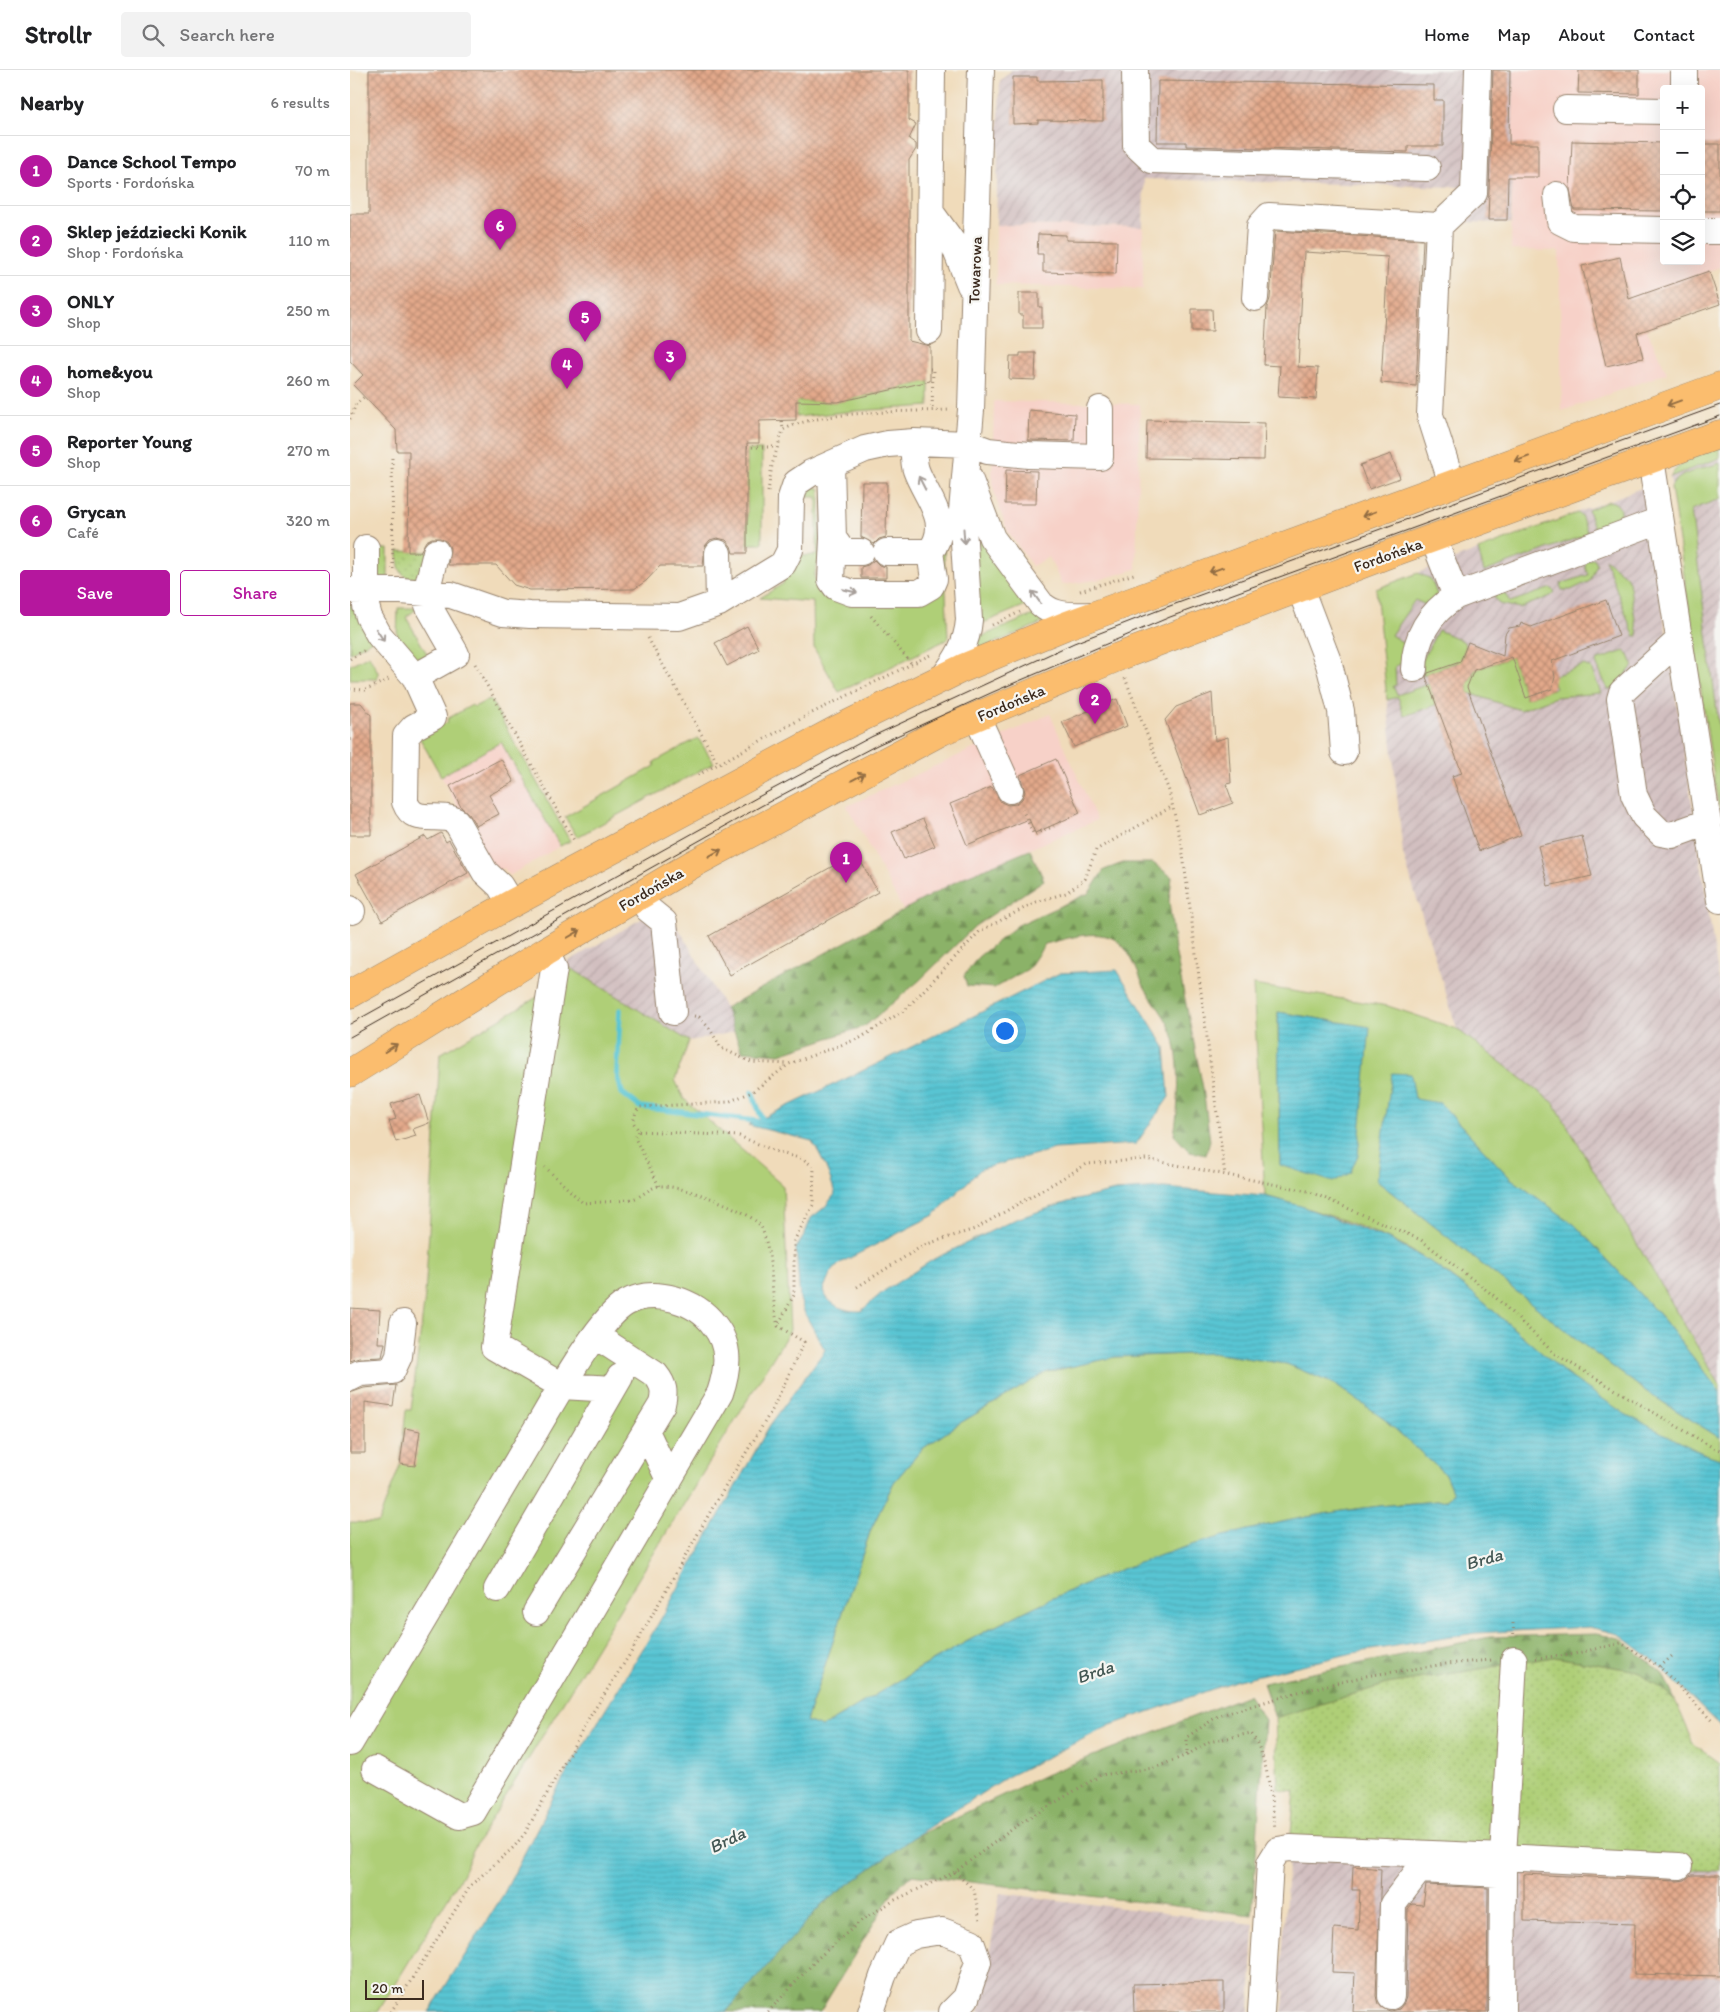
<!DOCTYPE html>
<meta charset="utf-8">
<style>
body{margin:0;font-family:Itim,sans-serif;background:#f2f2f2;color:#202124}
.controls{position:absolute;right:15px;top:15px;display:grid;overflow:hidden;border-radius:5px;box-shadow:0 5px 20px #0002}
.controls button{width:45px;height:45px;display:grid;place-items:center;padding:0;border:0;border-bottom:1px solid #e0e0e0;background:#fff;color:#202124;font:25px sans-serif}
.scale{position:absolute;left:15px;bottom:12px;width:59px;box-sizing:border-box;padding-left:5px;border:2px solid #3b2a1e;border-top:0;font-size:14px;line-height:18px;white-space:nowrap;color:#3b2a1e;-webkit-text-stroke:4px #f6f6f2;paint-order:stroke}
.you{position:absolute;left:654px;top:960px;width:18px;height:18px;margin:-12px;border:4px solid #fff;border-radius:50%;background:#1a73e8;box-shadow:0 0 0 8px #1a73e833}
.badge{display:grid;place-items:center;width:32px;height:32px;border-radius:50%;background:#b5179e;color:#fff;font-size:16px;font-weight:700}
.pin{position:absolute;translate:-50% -41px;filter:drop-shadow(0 1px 2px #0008)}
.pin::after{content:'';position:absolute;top:26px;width:18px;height:15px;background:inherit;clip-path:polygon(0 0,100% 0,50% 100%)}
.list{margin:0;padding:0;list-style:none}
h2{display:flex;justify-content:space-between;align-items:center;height:65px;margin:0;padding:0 20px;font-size:21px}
h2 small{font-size:16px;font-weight:400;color:#757577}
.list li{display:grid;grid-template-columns:32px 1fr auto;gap:15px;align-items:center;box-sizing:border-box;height:70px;padding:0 20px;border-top:1px solid #e0e0e0}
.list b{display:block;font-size:19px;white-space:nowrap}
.list p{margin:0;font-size:16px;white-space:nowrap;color:#757577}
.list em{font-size:16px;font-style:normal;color:#757577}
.actions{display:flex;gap:10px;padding:15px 20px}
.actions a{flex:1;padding:11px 0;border:1px solid #b5179e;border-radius:5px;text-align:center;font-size:18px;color:#b5179e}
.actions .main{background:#b5179e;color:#fff}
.icon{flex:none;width:28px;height:28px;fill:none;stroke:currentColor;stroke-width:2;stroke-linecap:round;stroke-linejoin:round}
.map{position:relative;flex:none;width:1370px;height:1942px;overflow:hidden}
header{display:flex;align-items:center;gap:30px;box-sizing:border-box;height:70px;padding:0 25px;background:#fff;border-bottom:1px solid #e0e0e0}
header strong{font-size:24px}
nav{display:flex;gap:28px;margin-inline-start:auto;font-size:18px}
.search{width:350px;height:45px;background:#f2f2f2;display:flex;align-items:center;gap:12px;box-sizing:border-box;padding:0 18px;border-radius:5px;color:#757577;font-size:19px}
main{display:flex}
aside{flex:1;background:#fff}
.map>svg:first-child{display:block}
</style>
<header>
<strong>Strollr</strong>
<div class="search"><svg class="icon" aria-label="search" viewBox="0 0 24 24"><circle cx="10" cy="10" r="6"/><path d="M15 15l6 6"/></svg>Search here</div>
<nav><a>Home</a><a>Map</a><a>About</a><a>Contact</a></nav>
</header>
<main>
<aside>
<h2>Nearby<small>6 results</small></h2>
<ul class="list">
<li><span class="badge">1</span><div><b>Dance School Tempo</b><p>Sports · Fordońska</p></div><em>70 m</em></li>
<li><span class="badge">2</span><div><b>Sklep jeździecki Konik</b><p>Shop · Fordońska</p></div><em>110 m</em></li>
<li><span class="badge">3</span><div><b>ONLY</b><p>Shop</p></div><em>250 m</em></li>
<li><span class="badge">4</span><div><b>home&amp;you</b><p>Shop</p></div><em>260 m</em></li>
<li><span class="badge">5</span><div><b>Reporter Young</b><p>Shop</p></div><em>270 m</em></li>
<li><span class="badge">6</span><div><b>Grycan</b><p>Café</p></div><em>320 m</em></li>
</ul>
<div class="actions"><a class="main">Save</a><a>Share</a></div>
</aside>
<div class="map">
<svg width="1370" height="1942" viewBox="0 0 1370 1942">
<defs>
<pattern id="industrial-furrows" width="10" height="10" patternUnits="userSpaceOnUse" patternTransform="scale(1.25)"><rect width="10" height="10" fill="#d2bfc0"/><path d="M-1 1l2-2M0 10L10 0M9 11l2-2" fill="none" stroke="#b5a4a5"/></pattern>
<pattern id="forest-firs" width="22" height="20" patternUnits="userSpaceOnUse" patternTransform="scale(1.25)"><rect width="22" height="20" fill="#8bb268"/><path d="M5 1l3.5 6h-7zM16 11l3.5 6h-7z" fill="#739155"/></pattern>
<pattern id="garden-dots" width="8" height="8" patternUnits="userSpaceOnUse" patternTransform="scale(1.25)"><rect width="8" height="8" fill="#afcf77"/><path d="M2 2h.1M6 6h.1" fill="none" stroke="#97b266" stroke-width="1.8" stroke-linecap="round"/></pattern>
<pattern id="water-rules" width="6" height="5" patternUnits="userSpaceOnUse" patternTransform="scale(1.25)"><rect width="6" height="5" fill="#59c5d3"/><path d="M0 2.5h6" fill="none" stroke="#4ea9b5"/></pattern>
<pattern id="building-cross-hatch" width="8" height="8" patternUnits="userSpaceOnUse" patternTransform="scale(1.25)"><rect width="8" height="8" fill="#e3a98b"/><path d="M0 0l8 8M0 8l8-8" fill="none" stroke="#b98a71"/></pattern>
</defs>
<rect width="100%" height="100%" fill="#f6f6f2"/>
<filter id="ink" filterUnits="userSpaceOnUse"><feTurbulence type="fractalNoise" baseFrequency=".02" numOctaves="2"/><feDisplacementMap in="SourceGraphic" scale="10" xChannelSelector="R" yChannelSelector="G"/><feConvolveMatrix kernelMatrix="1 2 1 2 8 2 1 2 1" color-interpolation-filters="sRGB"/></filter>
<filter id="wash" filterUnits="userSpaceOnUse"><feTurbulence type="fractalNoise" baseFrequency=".0096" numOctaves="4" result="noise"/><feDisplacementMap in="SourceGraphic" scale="20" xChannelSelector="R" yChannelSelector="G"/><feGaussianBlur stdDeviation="1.12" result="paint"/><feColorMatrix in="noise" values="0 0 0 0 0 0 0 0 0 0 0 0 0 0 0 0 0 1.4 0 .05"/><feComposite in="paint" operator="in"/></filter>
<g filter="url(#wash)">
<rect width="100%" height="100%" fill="#f0dbba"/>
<path fill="#f7d1c8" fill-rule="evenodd" d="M1164,0h206v197l-80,28 11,33 -4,2 20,43 -105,38 -3,-160 -48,-1zM1314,19h37v172h-37z
M646,155l147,2v62l-147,-4z
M644,331l146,3 -4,165 -34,10 -40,6 -13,-28 -17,9 -24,-34 -11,-30 -5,-19z
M700,644l47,106 -133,57 -61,33 -56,-104z
M151,672l59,104 -51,30 -5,-8 -10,5 -53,-97z"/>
<path fill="url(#industrial-furrows)" d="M662,0h502l-3,153 -50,-1 -2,-35 -315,-8 -1,48 -147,-2 4,-144z
M1370,388v360l-50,-341z
M1294,417l76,501v397l-166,-282 -97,-74 -54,-175 -27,-265z
M315,835l60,103 9,24 -45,9 -125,-77z
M939,1782l431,19v141h-438l3,-22 -5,1z
M650,1823l254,31 -4,88h-271z"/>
<path fill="#afcf77" stroke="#757c4a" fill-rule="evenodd" d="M579,311v25l-74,5 -59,6v-16l42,1z
M1370,377v11l-50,19c11,-18 32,-23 50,-30z
M397,380h15v94h-15z
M1370,393v36l-29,11 29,225v83l-49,-331c7,-15 34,-19 49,-24z
M464,416l6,3v67l-6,20 3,11 10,8 95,5 22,-52 4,91 -109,53 -25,-44 -1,-46 -53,-4 24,-15 -2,-5 19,-22 16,-1v-58h-10l-3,-4z
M1259,431c13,2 13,13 8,23l-22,7 -7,-21z
M1227,443l4,2 7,19 -104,38 -6,-22z
M625,460l51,75 -50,21z
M26,479h12v32h-8l-6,-31z
M1244,488l3,6 -7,17 -19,9h-9l-2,-6 28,-9 -3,-9 1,-5z
M1255,489l21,17 3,6 9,54h-3l-3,-5z
M1068,503l13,6 7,18 -10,9 -13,-6 -24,35 14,9 1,18 -11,4 1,19 -3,1 4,9 32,-11 7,21 -32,11 -6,-19 -11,3 -11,-111z
M1201,518l4,4 -4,4 -31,12 -21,-4 -5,-7 1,-3 9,-2 6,10z
M0,533l22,37 -22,13z
M48,538h20l-12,9 25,44 -11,5 -23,-29z
M688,543l11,7 -79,33 3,-13z
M1088,560l25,11 3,5 -7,19 -2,-3 -34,13 -1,-14z
M1274,581l5,3 4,12 -18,22 -7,2 -12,-27 2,-3z
M19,585l10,19 -3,5h-26v-14z
M1162,587l14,41 29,-10 -4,-11 33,-12 7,3 10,25 -45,4 -36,13 -51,-17 -3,-9 3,-2 6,-12z
M140,629l80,142 -10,5 -59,-104 -60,34 -23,-41 30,-13 -1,-3 25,-14 2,2z
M348,668l16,25 -137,74 -12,-20 90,-51 -1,-4z
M214,894l125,77 -14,39 9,19 99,87 7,144 -317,520 -11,25 -84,137h-28v-490l28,1 22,-58 6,-55h5l14,-114 15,-242 99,-58z
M903,915l135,21 69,23 97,74 166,282v7l-56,-72 -89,-95 -65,-47 -70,-75 -63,78 212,168 58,43 73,46v21c-52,-17 -112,-51 -155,-86 -45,-37 -86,-79 -135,-111 -48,-32 -109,-50 -165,-66zM928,942l91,15 -5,43 -84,95z
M862,1283l75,11 47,20 50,35 61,55 8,19 -6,7c-27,3 -55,4 -83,8 -100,13 -205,43 -297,84 -86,37 -165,87 -245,135l-16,-6 65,-192 23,-47 28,-33 38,-26 87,-51 68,-15z"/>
<path fill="url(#forest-firs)" stroke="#636e43" d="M680,780l14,30 -69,46 -55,54 -55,46 -85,28 -38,-3 -17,-43 239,-131z
M773,793h30l19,14 -3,24 6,49 28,138 7,53 -4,14 -16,-3 -16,-17c5,-30 7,-67 0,-96 -5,-21 -23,-38 -32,-57 -7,-17 -16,-42 -36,-46 -19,-5 -43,4 -61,8l-17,25 -34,19 -27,-2 -3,-10 14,-19 40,-32 71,-32 15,-23z
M1246,1564l24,4 43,36 12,26 -38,-29 -83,-14 -166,27 -113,34 -12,-35 227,-46z
M898,1625l17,25 -13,195 -341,-40 -19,18 -72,119h-94l97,-109 89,-65 135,-64z"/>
<path fill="url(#garden-dots)" stroke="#757c4a" d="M48,481l31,1 -10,26c-20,2 -21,-10 -21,-27z
M1204,1587l83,14 38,29 19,44 26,19v108l-274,-11 -156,-18 5,-51 -17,-2 -3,-71 113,-34z"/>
<path fill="url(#water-rules)" stroke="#4a7878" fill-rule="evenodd" d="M767,900l48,77 4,50 -33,47 -81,5 -74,20 -47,46 -94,48 -10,11 -7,16c5,15 22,22 38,21l23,-20 50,-32 82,-40 52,-17 47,-11 49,-3 101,8 36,10 87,33 41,22 45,33 92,80 59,40 77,39 18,6v267l-66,-65 -35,-27 -30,-7 -114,6 -122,20 -115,27 -127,45 -104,52 -95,61 -89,65 -97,109h-297l74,-117 57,-111 98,-160 112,-199 55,-75 -20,-36 -5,-15 -4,-51 8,-12 7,-18 14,-11 10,-13c-5,-19 -12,-36 -23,-53l-64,-16 133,-63 179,-89zM862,1283l75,11 47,20 50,35 61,55 8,19 -6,7c-27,3 -55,4 -83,8 -101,13 -204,42 -297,84 -86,37 -165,87 -245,135l-16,-6 65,-192 23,-47 28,-33 38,-26 87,-51 68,-15z
M928,942l92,15 -12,128 -8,18 -17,9 -53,-17z
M1042,1003l19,1 4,25 25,4 70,75 65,47 89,95 56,72v46l-73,-46 -58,-43 -212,-168z"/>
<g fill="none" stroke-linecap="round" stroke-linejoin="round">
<path stroke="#59c5d3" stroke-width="5.5" d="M270,940l-3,62 5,21 18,14 116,14
M402,1022l10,27"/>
</g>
<g id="blocks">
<path fill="url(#building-cross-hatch)" d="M19,0h540v50l7,4 -7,15 7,5v5l-7,11v181l21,5v35l-92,21 -42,-1v19l-37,1v22h-12v110h-14l-2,-7 -5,-6 -9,-2 -7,2 -5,6 -2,20h-43l-14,15 -12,8 -104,1 -16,-5 -18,-20h-48l2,-17 -3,-6 -7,-4h-8l-6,3 -6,11h-12l1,-101h-12l-1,-21 -43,-45 10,-10 -13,-14v-147h19z
M1143,0h17l-1,74h29v33h-30l-1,43h-19z
M1229,0h60v24l-61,-1z
M663,7h24v4l66,-1v41l-65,-1v3l-25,1z
M808,11l276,4v15h9v46h-35v6l-222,-6v-4h-29z
M1222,71l92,2v68l-90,-1 -4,-21z
M1351,74h19v67h-19z
M925,161l148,9 -7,146 -35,-3 7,-126 -84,-5 -6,115 20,1 -2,31 -38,-2 2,-31 -16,-1 3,-58 3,-8z
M688,164l28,1v5l51,1 -1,33 -73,-2v-18h-6z
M1270,187l9,42 80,-28 11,33 -83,29 6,25 -37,8 -24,-100z
M669,223h20v14h3v21h-19v-13h-4z
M842,239h20l1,22h-21z
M670,283h16l-1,27 -26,-1 1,-23h10z
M679,340l46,4 -1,27 -46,-1z
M797,350l118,3 -1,37 -118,-2z
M1041,384l9,24 -31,11 -9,-24z
M656,400l31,1 -1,33h-31z
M512,412h25l-1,55 -7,2 -5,5 -13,-7z
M524,490l5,5 7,2v11h-25v-11l7,-2z
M1256,530l13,36 -67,25 3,16 -3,12 -26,9 -14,-41 -38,13 -7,17 54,148 -42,16 -27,-75 10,-3 -36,-96 2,-4 32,-11 8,-20 35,14 2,-22 4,-6 11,-2 1,-3 10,4z
M397,556l12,23 -32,17 -12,-23z
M862,623l3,48 13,-4 3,46 -5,1 7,19 -33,12 -35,-95 11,-13z
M767,629l10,27 -53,21 -12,-25z
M0,633h11l10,12v120h-21z
M151,689l13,23 -25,13 10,19 -23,12 -7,-12 -8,-7 -11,-21z
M706,689l24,54 -45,20 -6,-14 -62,26 -17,-41 42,-17 9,15 7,3 8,-1 6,-5 3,-7 -5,-17z
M573,749l12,27 -31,13 -12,-27z
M91,763l5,9 3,-2 19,33 -86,48 -26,-47 69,-38 3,4z
M1232,766l10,40 -44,10 -10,-40z
M506,783l22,39 -148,83 -21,-39z
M70,1025l9,28 -16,6 3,7 -20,6 -7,-21 7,-2 -5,-15z
M0,1238l30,2 -2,33h7l-3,14 -23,1 -9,3z
M46,1315l-3,21 -28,-4v51h-15v-60l14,-5z
M55,1358l15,3 -5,35 -15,-2z
M1003,1796l28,3 -5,127 2,8 6,5 6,2 9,-2 5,-6 2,-6 2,-88 4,-5 11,1 3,-20 62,3 -1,124h-134l2,-39 -23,-1 2,-44 24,2 2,-40h-8z
M1174,1804l154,7 7,-1 6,-5h29v101l-86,-2 1,-50 -111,-3z
M874,1912v30h-90l-1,-28z"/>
</g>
</g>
<g filter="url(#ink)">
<use href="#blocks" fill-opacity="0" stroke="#96826c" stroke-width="1"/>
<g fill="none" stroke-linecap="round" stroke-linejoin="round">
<defs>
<path id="minor" d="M785,0l1,75 16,15 275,8
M1334,0v19
M1216,39l98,2
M1207,125l3,26 14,7 90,2
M582,144l21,29 17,42
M1351,161h19
M905,228l5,-72 9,-10 170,10
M579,261l3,-261
M1301,389l69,441
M481,395l2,73 10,14h18
M619,408l23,60 49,66c15,14 34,11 53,11
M1102,414l-22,-69 9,-189 35,-33 4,-123
M483,468l-2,42 5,7 16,6h67l12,-7 3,-7 -4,-27
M1083,468l23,58
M16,478v58l3,11 10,18 36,42 18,40 -19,10 -8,9 -1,66c9,25 33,9 51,19l29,51 15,14 11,18
M536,482h44c23,-30 -4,-54 -14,-82 -3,-8 -2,-19 -2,-28
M368,483l1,50
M950,518l29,76 12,47 3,41
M0,520l51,1 50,4 52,18 27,2 149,2 40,-14 64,-39 7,-14 1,-52 5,-15 15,-10 54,-24 23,-5 26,-2 55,2 19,7 41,4 71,2v-48
M1329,570l-57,52 -2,7 14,96 10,21 17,17 11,2 36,-13
M1064,599c1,-31 15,-56 42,-73l204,-76
M65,607l41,-23 -28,-49 -2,-12 10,-41
M593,608c14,-19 24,-34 26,-58l-7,-109 9,-101 10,-340
M627,647l33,73
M290,825l8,14 16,13 9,90
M0,839l2,2
M196,881l8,18 -60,378 68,39 51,3
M0,1308l10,-5 32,-2 7,-15 4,-33
M296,1361l23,49
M147,1519l123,-212
M186,1542l126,-208c3,-12 2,-19 -6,-29l-60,-39
M0,1673c62,-105 124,-210 187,-315 18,-30 62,-110 89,-125 28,-16 71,-2 88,22 17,21 14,44 6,68l-247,419 -14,4 -84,-47
M1153,1804v-17l176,9
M1041,1926l2,-92 26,-34 84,4 -1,138
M521,1942l12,-36 15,-33 18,-8 26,-4 29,11 7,20 -12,36 -14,14
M911,1942l9,-149 8,-13 12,-2 213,9 11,-197"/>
<path id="major" d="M0,924l161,-90 327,-175 125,-61 102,-42 655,-240
M0,1003l196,-122 147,-87 249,-133 176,-74 271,-103 331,-120"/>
</defs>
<use href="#minor" stroke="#96826c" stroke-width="28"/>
<use href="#major" stroke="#96826c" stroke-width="29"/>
<path stroke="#96826c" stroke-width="3" stroke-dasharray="1 4" stroke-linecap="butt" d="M580,299h3l-1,42
M0,349l6,-15 8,-7
M432,351l1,9
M397,377h30
M42,388l1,112
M418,422l4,-27 11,-35c36,-20 123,-18 167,-20
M730,521l54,-17
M521,546l40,47
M642,555l28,-13
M298,568l70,126
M0,589l15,-9
M125,594l100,178
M775,608l44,113 13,56 43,328
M0,619l16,1 23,-11
M348,705l112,-61 122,-60
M672,739l12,26 20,-9
M344,946l5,1 11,12 11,19 30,14 38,2 71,-26 45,-28 75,-79 56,-29 30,-9 19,-14 11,-29 77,-44
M289,1061l100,5 38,16 26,7 11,8 -1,38 -19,36v54l-16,30
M309,1116l-24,-48 4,-7 -6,-9 3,-10 4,-5 88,-5 24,-10 36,-27
M507,1217l67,-42 51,-16 112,-65 59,-5 162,32 113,49 72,55 62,59 157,93 8,3
M1163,1553l1,15
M1186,1588l33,-3 52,-12 39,24 53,55
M1310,1597l12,-11
M837,1685l22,-13 42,-9c19,29 19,63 24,96
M605,1802l19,18 6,31
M41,1942l80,-127 43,-38 11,-14 66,-118 41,-64 81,-144 59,-97 32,-68 -26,-16c-8,-33 -4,-66 -16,-97 -6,-18 -84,-45 -103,-43 -9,1 -17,11 -27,13 -16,3 -33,3 -49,4l-38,-36
M418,1942l50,-54 45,-39 32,-19 60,-28 64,-48 82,-49 53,-7 33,-13v-18l31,-21 80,-24 68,-16 80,-12 46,-4"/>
<use href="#minor" stroke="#fff" stroke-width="26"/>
<use href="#major" stroke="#fbbd6e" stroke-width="28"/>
<path stroke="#3b2a1e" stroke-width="1" d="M0,954l408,-227 113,-60 203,-94 93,-36 553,-202
M0,967l411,-231 116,-61 116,-53 177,-75 550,-201"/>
</g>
<defs><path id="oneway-shaft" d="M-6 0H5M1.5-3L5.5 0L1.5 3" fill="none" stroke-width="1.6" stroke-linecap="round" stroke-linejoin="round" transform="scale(1.25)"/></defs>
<g stroke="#916c42">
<use href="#oneway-shaft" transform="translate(1324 333) rotate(160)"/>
<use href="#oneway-shaft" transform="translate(1172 389) rotate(160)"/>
<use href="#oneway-shaft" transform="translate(1019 444) rotate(160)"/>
<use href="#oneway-shaft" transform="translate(866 500) rotate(160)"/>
<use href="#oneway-shaft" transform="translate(508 707) rotate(-28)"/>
<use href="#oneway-shaft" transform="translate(365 783) rotate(-29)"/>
<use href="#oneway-shaft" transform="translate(224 864) rotate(-30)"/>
<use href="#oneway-shaft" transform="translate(41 978) rotate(-32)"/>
</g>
<g stroke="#a79f9a">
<use href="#oneway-shaft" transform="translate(572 413) rotate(-117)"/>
<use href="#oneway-shaft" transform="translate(614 466) rotate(86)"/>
<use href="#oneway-shaft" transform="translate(500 521) rotate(14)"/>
<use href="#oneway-shaft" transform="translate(686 527) rotate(-126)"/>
<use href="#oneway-shaft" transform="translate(30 565) rotate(56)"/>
</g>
</g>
<g text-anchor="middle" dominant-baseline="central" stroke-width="4.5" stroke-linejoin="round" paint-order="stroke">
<g font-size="16" fill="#3b2a1e" stroke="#f6f6f2">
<text transform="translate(625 200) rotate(-88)">Towarowa</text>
<text transform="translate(1038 485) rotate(-20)">Fordońska</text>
<text transform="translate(661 633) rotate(-23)">Fordońska</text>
<text transform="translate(301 819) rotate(-30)">Fordońska</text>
</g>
<g font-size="18" font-style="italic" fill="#445854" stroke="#f6f6f2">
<text transform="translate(1134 1489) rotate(-16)">Brda</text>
<text transform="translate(745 1602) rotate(-19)">Brda</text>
<text transform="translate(377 1770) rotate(-26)">Brda</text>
</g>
</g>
</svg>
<div class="controls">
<button>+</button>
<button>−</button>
<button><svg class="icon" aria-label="locate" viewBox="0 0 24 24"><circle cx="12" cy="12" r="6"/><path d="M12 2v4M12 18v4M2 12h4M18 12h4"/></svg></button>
<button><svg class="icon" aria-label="layers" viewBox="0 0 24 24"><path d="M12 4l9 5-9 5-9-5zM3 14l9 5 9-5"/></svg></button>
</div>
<div class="scale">20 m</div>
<div class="you"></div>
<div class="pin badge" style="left:496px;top:813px">1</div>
<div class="pin badge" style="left:745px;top:654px">2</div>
<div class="pin badge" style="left:320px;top:311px">3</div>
<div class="pin badge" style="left:217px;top:319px">4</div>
<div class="pin badge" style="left:235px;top:272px">5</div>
<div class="pin badge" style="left:150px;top:180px">6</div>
</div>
</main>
